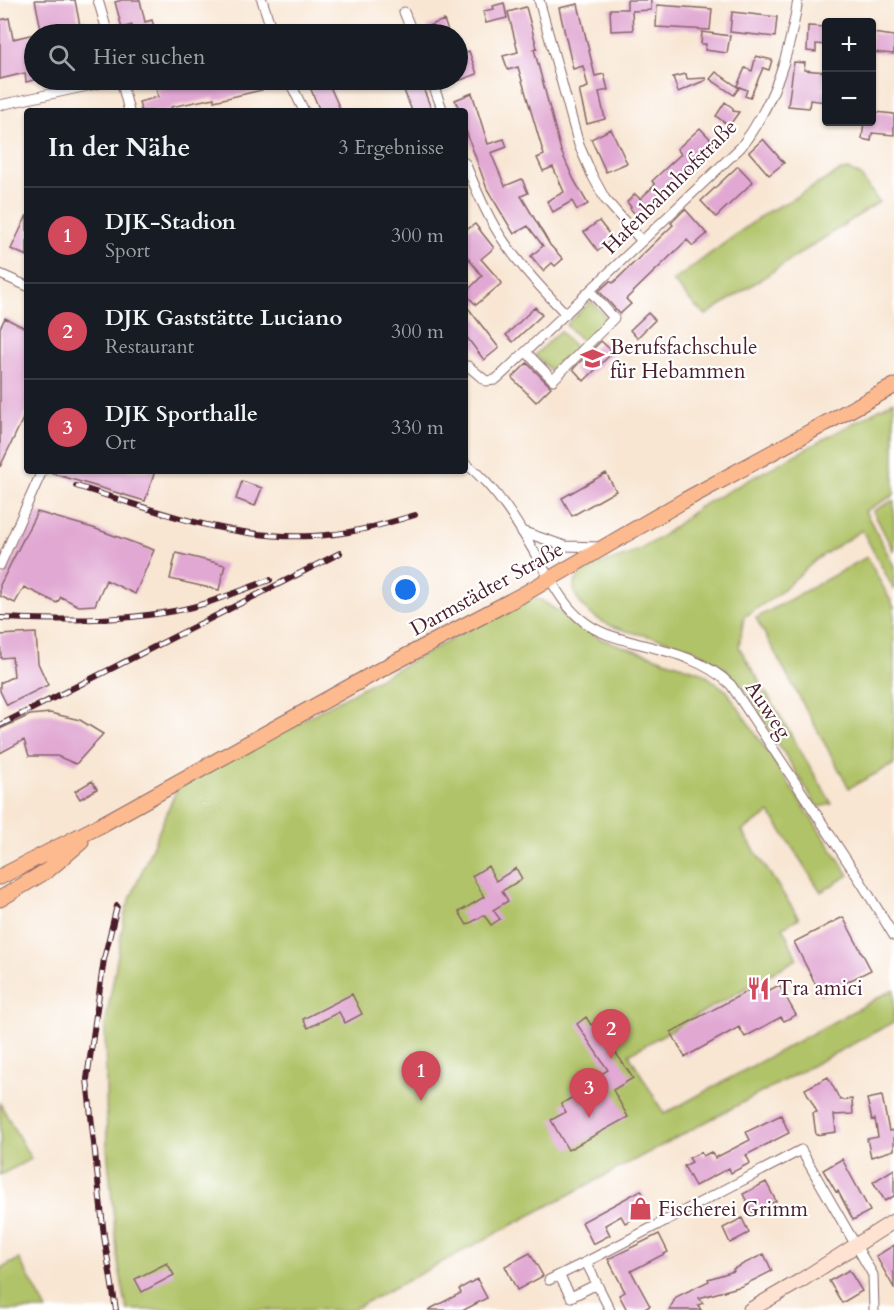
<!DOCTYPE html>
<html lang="de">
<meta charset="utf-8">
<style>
body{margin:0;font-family:Cardo,serif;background:#242831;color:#f1f3f6}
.controls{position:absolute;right:18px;top:18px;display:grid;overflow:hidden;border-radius:6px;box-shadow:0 2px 4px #0004}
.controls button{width:54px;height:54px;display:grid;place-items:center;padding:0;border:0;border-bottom:2px solid #363941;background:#171b24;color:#f1f3f6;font:30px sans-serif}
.you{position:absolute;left:406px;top:590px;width:21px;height:21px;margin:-15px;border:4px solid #fff;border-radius:50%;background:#1a73e8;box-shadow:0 0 0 9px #1a73e833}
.badge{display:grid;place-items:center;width:39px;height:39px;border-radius:50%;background:#d1495b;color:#fff;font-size:20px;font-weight:700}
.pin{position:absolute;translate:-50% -50px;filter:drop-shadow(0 2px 3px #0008)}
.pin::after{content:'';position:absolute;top:32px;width:21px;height:18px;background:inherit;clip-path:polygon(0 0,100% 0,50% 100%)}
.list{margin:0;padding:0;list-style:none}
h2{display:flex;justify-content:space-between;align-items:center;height:78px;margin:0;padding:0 24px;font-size:26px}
h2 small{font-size:20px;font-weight:400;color:#9ea1a6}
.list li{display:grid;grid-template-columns:39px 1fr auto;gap:18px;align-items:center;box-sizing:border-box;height:96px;padding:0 24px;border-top:2px solid #363941}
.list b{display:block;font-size:22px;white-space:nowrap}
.list p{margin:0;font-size:20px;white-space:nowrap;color:#9ea1a6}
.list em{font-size:20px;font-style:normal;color:#9ea1a6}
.icon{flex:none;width:33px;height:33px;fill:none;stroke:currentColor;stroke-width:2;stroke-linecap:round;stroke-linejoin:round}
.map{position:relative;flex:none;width:894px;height:1310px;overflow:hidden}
.search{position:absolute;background:#171b24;box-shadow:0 2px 4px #0004;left:24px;top:24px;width:444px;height:66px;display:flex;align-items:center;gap:15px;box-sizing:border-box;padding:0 21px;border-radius:33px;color:#9ea1a6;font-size:22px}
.panel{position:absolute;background:#171b24;box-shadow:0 2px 4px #0004;left:24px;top:108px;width:444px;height:366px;border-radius:6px}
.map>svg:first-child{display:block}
</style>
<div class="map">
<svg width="894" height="1310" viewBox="0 0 894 1310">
<rect width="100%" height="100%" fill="#fff"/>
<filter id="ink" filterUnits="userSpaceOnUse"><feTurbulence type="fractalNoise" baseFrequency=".0167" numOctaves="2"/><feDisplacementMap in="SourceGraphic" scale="12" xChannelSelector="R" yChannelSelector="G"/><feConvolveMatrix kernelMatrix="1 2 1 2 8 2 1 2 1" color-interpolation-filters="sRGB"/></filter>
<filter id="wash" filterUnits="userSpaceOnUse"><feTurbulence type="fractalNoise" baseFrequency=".008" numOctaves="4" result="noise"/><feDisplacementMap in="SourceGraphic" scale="24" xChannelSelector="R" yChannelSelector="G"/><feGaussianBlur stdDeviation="1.35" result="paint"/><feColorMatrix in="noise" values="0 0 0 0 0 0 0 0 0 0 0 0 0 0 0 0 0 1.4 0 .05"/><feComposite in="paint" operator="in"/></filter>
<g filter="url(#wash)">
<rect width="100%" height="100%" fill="#f8e6d3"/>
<path fill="#b0c367" stroke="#7d7149" stroke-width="1.5" d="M849,170l11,5 19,27 -173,113 -11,-9 -22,-25 94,-69 22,-11 51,-30z
M591,301l16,17 -22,23h-3l-16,-16z
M560,331l16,17 -22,23h-3l-16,-16z
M894,401v94l-29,16 29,55v24l-32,-60 -45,29 -40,36 -33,22 -5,30 93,157 -13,3 -4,-4c-16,-26 -32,-52 -48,-77 -10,-16 -18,-33 -31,-46 -12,-14 -28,-24 -44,-31 -37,-17 -86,-12 -112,-46 -4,-6 -8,-14 -5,-21 8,-16 33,-20 47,-25 29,-10 54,-31 77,-50z
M894,500v52l-21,-41z
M867,557l27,50v157l-45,24 -93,-170z
M533,598l8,2 60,39 100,33 26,19 122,184 -28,17 -51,-79 -28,18 57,87 -16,9 14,32 -168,95 35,60 230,-125v33l-542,288h-225l-9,-48 -11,-114 -2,-122 21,-117 49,-116 7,-8 344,-186z
M0,1103l31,56 -31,16z
M19,1259l28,51h-47v-41z"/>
<g id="blocks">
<path fill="#e1a8d3" d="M35,0h40l5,26 3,-1 2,9h-43z
M122,0h18l5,22 7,-2 4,14h-22l-2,-9 -10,3 -7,-26z
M627,0h24v10l-19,1 1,19 -22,1 -1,-22h17z
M504,3l3,15 -21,5 -3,-12 11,-2 -1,-3z
M578,4l17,72 9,-2 4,16 -9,2 6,27 -18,5 -8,-34 9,-3 -5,-21 -10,3 -14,-61z
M657,5l55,4 -2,21 -54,-3z
M526,7l11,41 -3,1 27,102 13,29 14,24 -11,6 -5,-9 -19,11 -6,-11 17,-9 -11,-25 -10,4 -6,-13 7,-3 -26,-88 -10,3 -5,-14 15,-4 -10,-40z
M732,12l45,5 -2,20 -45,-5z
M9,18l4,21 21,-5v46l-8,2 -1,-9 -25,6v-59z
M444,20l5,14h-19l-2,-8z
M808,26l18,1v18l-10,-1v8l-9,-1z
M702,32l28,4 -3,17 -22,-3 1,-6h-5z
M872,33l22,3v18l-22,-2z
M469,51l8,23 -19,7v-26z
M756,56l16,4 -3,10 -6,-2 -13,30 -5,-2 2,-6 -10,-4 8,-18 7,3z
M794,62l11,1 -1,7 22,2 -3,19h3v11l-16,-2 -1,8 -21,-2z
M716,72l23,16 -5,7 -24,-16z
M686,74l1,5 19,-1v2l-28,12 -5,-15z
M189,80h71l2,10 -48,11v-3l-43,9 1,4h-31l-2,-9 19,-5 -2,-9z
M307,80h20l14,31h-21z
M400,80h20l12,31h-20z
M472,93l16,51 16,-5 3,8 -16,6 14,33 17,-7 6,14 -7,3 29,49 13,14 -8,7 -3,-3 -9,8 -12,-15 12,-10 -15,-20 -14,8 -27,-45 -22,-61v-17h-5l-5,-11z
M725,102l8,6v3l6,1 -10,14 -13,-10z
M875,112l19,2v21l-22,-2 -1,8 -9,-2 2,-17h11z
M700,128l15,16 -27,25 2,3 -52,46 -8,-10 1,-1 -4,-5 8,-8 5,5 15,-14 -3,-4 29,-27 -4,-5z
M611,129l16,34 -21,9 -15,-33z
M763,139l21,24 -15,12 -20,-23z
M738,166l15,16 -37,35 -15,-16z
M685,209l22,25 -14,12 -6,-6 -61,59 5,5 -11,10 -21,-23 11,-10 3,2 60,-58 -2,-2z
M27,215v41l-16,-7z
M599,221l14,18 -15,12 -14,-19z
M475,224l19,24 -13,11 21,24 -26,22 -11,-12 17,-17 -17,-22v-23z
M465,304l34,44 -15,12 -19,-25z
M535,307l7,8 -29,27 -7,-7z
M648,313l7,7 -18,18 -7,-8z
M5,318l22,11v81l-27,57v-139z
M601,341l12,11 -29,29 -11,-12z
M527,363l24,24 -15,15 -24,-24z
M52,471h103l-10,30 -94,-28z
M606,473l10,18 -44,25 -10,-18z
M242,481l20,7 -7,18 -19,-7z
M37,512l56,16 61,22 -19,44 -29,-14 -11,25 -16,1 -18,-9 -4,6 -33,-16 -9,16 -15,-7v-11z
M176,553l49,12 -6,25 -49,-11z
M36,633l2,30 10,22 -41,20 -7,-14v-8l14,-7 -2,-19 -11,1 -1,-23z
M50,713l30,7 23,14 -27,30 -19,-8h-28l-5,-16 -24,13v-24l30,-14z
M92,781l5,8 -17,10 -5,-8z
M488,866l8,15 20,-13 6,11 -20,12 6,10 -15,9 7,9 -9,6 -7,-10 -17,10 -8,-13 25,-15 -12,-21z
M843,917l28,53 -50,25 -27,-53z
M765,982l5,8 9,-5 17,30 -12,6 -3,-4 -36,20 -6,-10 -54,30 -14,-25z
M352,994l10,20 -17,9 -6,-11 -31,16 -5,-9z
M586,1017l5,8 4,-3 38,56 -20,12 15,27 -60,33 -17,-30 15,-8 -5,-8 12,-7 -2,-5 37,-22 -31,-46z
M828,1077l12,23 12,-1 1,15 -19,1 2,17 -20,3 -3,-22 4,-1 -12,-23z
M882,1096l7,35 5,-1v20l-23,7 -4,-18 11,-2 -3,-18 -3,1 -5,-21z
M781,1115l8,18 -43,22 4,8 -19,10 -2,-5 -34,18 -11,-20 8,-4 -3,-4 12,-6 2,4 8,-4 4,6 35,-18 -4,-8z
M842,1159l28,52 -17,9 -15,-29 -2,1 -13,-22z
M894,1169v27l-9,5 -12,-19z
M766,1182l10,19 -23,12 -10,-19z
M641,1190l10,19 -26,14 -4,-7 -16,9 5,10 -17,9 -11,-22z
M742,1218l7,15 -19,10 -7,-15z
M659,1234l9,18 -37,19 19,35 -7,4h-16l-8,-15 6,-3 -17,-33z
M894,1245v43l-18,-32z
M530,1253l13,23 -26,14 -12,-24z
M764,1254l8,17 -30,15 -43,12 4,5 -5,2 3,5h-32l7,-13 33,-16 -1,-2 26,-8 -1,-2z
M167,1263l7,12 -32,17 -7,-13z
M849,1270l13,21 -20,12 -13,-22z
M477,1279l10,19 -23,12h-36l33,-17 -2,-4z"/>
</g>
</g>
<g filter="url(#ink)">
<use href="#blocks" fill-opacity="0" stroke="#876566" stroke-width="1.5"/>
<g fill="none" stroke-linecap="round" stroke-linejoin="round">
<defs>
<path id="street" d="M98,0l10,34
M262,0l11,34
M539,0l40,145 13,30 13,24 36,41
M404,12l9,22
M121,80l8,31
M289,80l15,31
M431,80l12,31
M0,105l115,-25
M465,163c12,28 23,56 40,80 18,26 39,48 61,71
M0,274l27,12
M526,352l27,28 61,-62 -24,-27
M468,366l18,15 9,-1 6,-5 240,-228c34,-46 48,-91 57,-147
M465,463c35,27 57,68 79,106 11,18 21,38 38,51 15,13 35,18 54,23 35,9 69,17 95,42l130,197 33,54
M521,531l44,15 36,1
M0,565l42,-94
M559,1275l12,22 26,-13
M549,1280l37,-18
M610,1310l-24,-48 215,-112 72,125 1,35"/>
<path id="secondary" d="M750,1310l50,-29 94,-60"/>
<path id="primary" d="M0,877l99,-51 281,-156 142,-75 163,-95 209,-114
M0,899l48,-29 33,-28"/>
</defs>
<use href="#street" stroke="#876566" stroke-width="11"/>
<use href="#secondary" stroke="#876566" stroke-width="16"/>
<use href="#primary" stroke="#876566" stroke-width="17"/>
<use href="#street" stroke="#fff" stroke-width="9"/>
<use href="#secondary" stroke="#fee3d2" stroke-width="14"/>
<use href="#primary" stroke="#fcba8e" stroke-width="15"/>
<defs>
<path id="rail" d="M76,486c79,24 153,54 236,50 35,-1 70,-11 103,-21
M0,618c58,2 117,4 174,-7 33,-6 65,-20 96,-31
M0,725l340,-172
M116,1310l-12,-74 -17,-157 17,-120 13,-53"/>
</defs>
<use href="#rail" stroke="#4a1f2b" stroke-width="6"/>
<use href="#rail" stroke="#fff" stroke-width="4" stroke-dasharray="11" stroke-linecap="butt"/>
</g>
</g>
<defs>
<symbol id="school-bare" viewBox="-9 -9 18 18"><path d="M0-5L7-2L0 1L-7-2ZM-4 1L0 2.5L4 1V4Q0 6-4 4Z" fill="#d1495b" stroke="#fff" stroke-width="2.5" paint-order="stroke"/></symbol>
<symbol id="restaurant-bare" viewBox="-9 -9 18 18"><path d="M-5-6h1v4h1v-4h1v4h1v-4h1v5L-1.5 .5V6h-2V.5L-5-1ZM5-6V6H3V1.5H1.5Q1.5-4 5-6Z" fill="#d1495b" stroke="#fff" stroke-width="2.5" paint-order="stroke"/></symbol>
<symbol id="shop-bare" viewBox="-9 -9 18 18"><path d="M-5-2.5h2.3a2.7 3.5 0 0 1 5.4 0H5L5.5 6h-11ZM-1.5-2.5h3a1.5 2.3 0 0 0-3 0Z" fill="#d1495b" stroke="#fff" stroke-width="2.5" paint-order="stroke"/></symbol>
</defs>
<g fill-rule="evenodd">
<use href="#school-bare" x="576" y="342" width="33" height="33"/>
<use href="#restaurant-bare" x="742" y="972" width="33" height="33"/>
<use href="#shop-bare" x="624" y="1192" width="33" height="33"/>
</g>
<g text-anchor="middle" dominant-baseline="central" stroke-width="4.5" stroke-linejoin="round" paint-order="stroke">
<g font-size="21" fill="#4a1f2b" stroke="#fff">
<text transform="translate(670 187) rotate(-45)">Hafenbahnhofstraße</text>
<text transform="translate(487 589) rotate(-29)">Darmstädter Straße</text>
<text transform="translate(768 710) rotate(56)">Auweg</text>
</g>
<g font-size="21" fill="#4a1f2b" stroke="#fff" text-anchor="start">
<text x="610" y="347">Berufsfachschule<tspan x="610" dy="24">für Hebammen</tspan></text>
<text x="777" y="988">Tra amici</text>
<text x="658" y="1209">Fischerei Grimm</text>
</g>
</g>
</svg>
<div class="controls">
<button>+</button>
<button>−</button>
</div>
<div class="you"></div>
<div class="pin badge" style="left:421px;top:1101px">1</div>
<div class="pin badge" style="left:611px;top:1059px">2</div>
<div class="pin badge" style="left:589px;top:1118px">3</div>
<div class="search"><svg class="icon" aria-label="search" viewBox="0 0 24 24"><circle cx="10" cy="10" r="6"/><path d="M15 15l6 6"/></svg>Hier suchen</div>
<section class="panel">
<h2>In der Nähe<small>3 Ergebnisse</small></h2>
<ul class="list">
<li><span class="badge">1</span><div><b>DJK-Stadion</b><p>Sport</p></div><em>300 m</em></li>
<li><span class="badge">2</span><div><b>DJK Gaststätte Luciano</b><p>Restaurant</p></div><em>300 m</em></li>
<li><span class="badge">3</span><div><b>DJK Sporthalle</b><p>Ort</p></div><em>330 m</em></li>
</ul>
</section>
</div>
